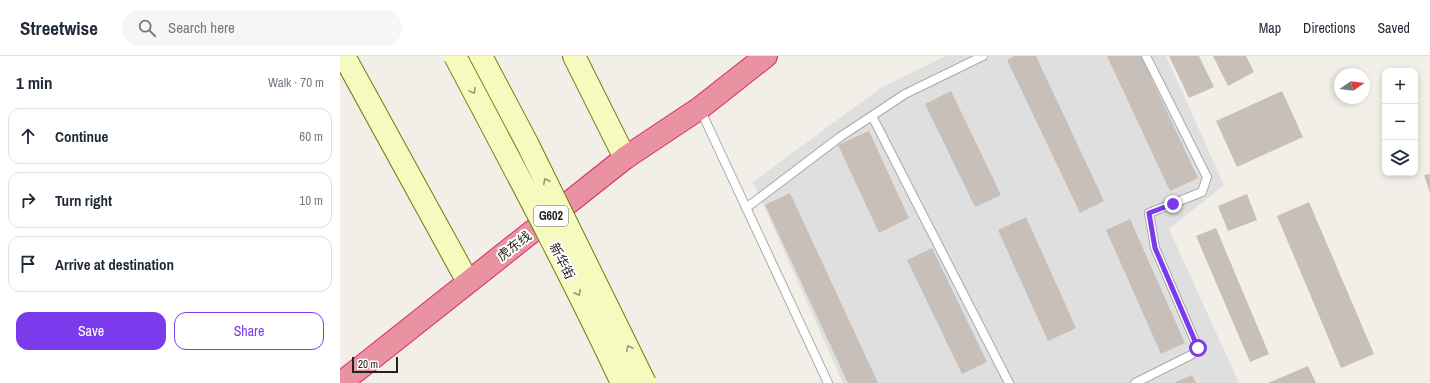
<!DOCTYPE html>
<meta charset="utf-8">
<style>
body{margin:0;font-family:"Archivo Narrow","Noto Sans SC",sans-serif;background:#f6f6f7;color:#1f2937}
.controls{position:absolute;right:12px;top:12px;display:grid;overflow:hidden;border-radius:8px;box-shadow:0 2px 6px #0003}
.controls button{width:36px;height:36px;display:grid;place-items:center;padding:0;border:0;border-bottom:1px solid #e0e1e3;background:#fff;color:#1f2937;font:20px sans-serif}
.compass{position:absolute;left:994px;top:12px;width:36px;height:36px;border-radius:50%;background:#fff;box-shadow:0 2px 6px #0003;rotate:77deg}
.scale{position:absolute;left:12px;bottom:10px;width:46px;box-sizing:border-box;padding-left:4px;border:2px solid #222;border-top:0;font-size:11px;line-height:14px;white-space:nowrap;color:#222;-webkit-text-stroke:3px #fff;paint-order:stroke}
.stop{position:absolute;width:12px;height:12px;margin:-9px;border:3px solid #7c3aed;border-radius:50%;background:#fff}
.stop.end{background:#7c3aed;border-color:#fff;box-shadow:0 1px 4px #0008}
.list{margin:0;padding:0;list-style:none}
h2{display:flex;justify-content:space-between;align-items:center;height:52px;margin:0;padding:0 16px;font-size:17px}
h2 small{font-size:13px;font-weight:400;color:#747a83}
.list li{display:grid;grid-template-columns:26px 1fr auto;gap:12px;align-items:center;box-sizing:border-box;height:56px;margin:0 8px 8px;padding:0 8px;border:1px solid #e0e1e3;border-radius:12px}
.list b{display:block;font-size:15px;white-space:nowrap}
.list em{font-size:13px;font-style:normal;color:#747a83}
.actions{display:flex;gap:8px;padding:12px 16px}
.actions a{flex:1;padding:9px 0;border:1px solid #7c3aed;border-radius:12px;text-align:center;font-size:14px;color:#7c3aed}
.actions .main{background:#7c3aed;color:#fff}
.icon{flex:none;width:22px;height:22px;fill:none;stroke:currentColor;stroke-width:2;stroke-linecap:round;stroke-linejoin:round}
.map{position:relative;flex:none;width:1090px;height:327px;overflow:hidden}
header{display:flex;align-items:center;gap:24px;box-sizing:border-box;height:56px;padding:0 20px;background:#fff;border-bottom:1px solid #e0e1e3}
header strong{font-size:19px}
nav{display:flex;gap:22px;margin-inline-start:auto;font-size:14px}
.search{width:280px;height:36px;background:#f6f6f7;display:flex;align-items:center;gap:10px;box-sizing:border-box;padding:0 14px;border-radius:22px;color:#747a83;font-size:15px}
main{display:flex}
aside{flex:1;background:#fff}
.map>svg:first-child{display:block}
</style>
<header>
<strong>Streetwise</strong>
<div class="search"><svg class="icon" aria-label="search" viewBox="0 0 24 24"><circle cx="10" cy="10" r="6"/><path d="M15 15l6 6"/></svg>Search here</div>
<nav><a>Map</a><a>Directions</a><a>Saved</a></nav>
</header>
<main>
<aside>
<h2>1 min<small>Walk · 70 m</small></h2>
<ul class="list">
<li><svg class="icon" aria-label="ahead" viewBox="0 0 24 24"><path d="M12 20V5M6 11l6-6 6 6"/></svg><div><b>Continue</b></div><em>60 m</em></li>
<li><svg class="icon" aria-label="right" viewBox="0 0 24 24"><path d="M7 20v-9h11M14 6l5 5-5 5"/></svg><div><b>Turn right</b></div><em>10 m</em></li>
<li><svg class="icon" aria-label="arrive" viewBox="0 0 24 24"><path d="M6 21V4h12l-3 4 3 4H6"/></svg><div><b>Arrive at destination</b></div></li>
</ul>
<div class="actions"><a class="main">Save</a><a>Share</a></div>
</aside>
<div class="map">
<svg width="1090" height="327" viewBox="0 0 1090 327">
<rect width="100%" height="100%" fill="#f2efe9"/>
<path fill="#e0dfdf" d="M606,0h220l58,129 -55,44 70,154h-396l-90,-201 129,-95z"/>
<path fill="#c7bfb8" d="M675,0h21l68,145 -24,12 -73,-153z
M767,0h34l57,122 -28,13z
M829,0h30l15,31 -25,11z
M873,0h33l8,16 -26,14z
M611,35l50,104 -26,12 -50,-103z
M942,35l21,46 -66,30 -21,-46z
M529,75l40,87 -30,15 -41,-88z
M1090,118v19l-6,-18z
M450,137l88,190h-30l-83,-178z
M907,138l10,26 -29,11 -10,-25z
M969,146l65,152 -33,14 -64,-152z
M686,161l50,111 -28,13 -50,-111z
M790,163l55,124 -24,11 -55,-124z
M876,172l53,126 -19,8 -54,-126z
M592,192l55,114 -25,12 -55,-114z
M968,310l8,17h-48z
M852,319l4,8h-22z"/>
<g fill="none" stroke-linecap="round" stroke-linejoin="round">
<defs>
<path id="lane" d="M360,53l128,274
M532,60l137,267
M406,152l94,-71 65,-43 78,-38
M795,327l56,-28 7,-7 -43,-100 -6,-35 53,-21 5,-15 -61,-121"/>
<path id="secondary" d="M4,0l124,226
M234,0l51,102"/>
<path id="highway" d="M1,327l284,-225 75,-50 66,-52"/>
</defs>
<use href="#lane" stroke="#a9a9a9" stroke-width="10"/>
<use href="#secondary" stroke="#707d05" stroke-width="24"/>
<use href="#highway" stroke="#dc2a67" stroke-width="24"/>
<use href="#lane" stroke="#fff" stroke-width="8"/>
<use href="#secondary" stroke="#f7fabf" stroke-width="22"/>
<use href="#highway" stroke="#e892a2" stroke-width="22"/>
<defs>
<path id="secondary-bridge" d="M115,0c57,108 115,216 167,327
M141,0l46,87 118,240"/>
</defs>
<use href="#secondary-bridge" stroke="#707d05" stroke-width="24" stroke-linecap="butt"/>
<use href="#secondary-bridge" stroke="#f7fabf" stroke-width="22"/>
</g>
<defs><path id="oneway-chevron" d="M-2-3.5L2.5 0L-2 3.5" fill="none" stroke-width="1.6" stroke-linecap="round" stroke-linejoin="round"/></defs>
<g stroke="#979978">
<use href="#oneway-chevron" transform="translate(133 35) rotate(62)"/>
<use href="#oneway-chevron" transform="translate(206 125) rotate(-117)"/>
<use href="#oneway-chevron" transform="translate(238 237) rotate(63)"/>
<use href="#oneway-chevron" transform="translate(289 292) rotate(-117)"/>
</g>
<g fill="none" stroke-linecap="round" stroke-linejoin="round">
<path stroke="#7c3aed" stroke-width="5" d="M833,148l-24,9 6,35 43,100"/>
</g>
<g text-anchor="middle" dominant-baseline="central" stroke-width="4" stroke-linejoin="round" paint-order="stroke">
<rect fill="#fff" stroke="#646464" stroke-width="1" x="194" y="150" width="34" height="20" rx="3"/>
<g font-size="12" font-weight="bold" fill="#222">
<text x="211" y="160">G602</text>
</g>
<g font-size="13" fill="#222" stroke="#fff">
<text transform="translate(174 190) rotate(-38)">虎东线</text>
<text transform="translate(222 205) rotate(63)">新华街</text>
</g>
</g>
</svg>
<div class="controls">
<button>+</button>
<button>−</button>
<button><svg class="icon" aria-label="layers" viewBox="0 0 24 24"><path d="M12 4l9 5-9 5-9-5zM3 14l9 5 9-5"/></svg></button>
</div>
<svg class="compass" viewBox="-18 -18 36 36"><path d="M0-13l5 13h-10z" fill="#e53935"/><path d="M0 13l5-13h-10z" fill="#747a83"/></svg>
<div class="scale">20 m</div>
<div class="stop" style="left:858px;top:292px"></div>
<div class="stop end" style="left:833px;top:148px"></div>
</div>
</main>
